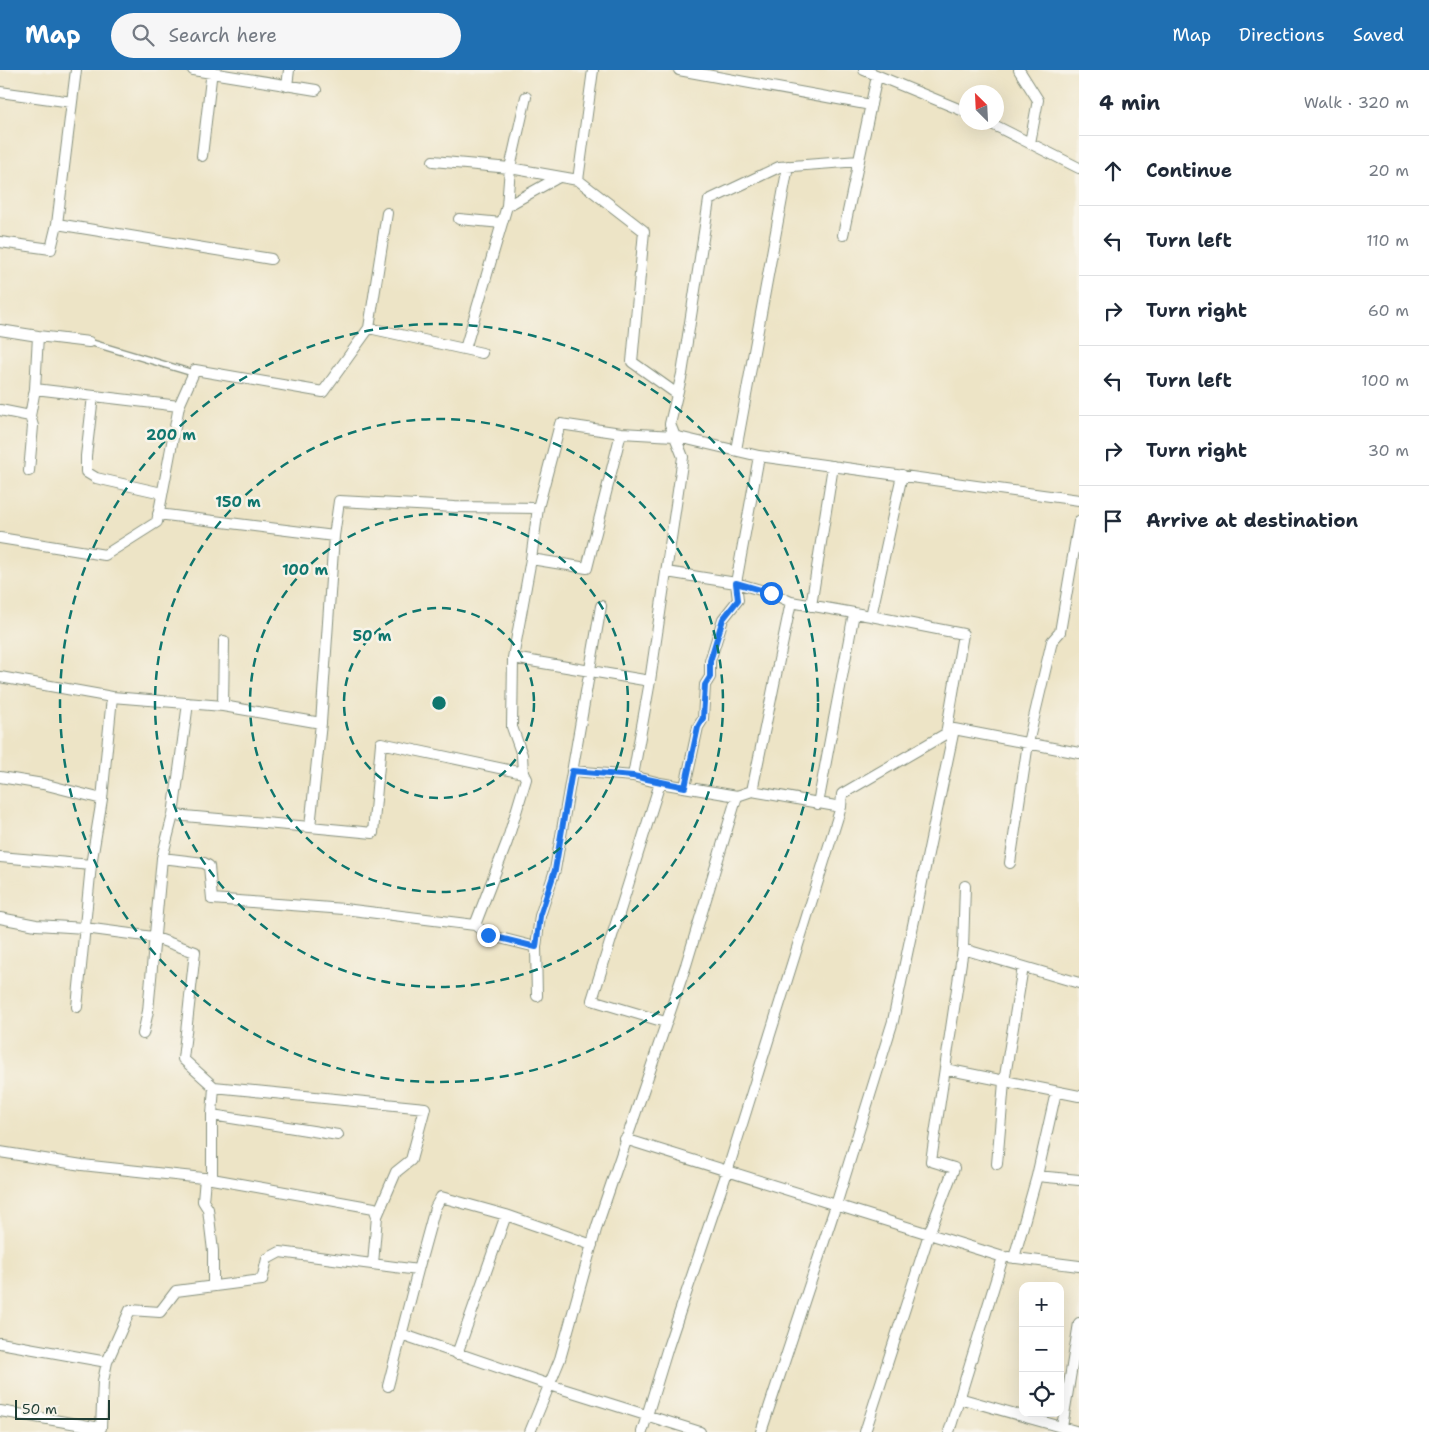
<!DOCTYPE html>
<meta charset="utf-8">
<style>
body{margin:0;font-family:"Shantell Sans",sans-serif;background:#f6f6f7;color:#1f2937}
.controls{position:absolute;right:15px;bottom:15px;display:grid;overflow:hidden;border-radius:10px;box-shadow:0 5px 20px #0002}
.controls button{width:45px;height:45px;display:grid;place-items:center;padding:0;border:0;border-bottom:1px solid #e0e1e3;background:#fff;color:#1f2937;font:25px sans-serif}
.compass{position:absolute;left:959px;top:15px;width:45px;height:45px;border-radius:50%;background:#fff;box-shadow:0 5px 20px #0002;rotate:336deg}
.scale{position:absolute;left:15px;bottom:12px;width:95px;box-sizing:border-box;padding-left:5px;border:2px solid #1f3d34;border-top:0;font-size:14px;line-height:18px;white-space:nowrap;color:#1f3d34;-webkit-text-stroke:4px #f7f3e8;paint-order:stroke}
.stop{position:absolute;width:15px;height:15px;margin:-11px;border:4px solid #1a73e8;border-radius:50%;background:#fff}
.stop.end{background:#1a73e8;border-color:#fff;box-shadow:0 1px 5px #0008}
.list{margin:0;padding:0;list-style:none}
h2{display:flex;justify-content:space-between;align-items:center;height:65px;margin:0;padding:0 20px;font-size:21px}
h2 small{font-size:16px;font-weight:400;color:#747a83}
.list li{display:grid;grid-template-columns:32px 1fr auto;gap:15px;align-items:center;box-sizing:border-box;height:70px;padding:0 20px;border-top:1px solid #e0e1e3}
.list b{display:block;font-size:19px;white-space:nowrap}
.list em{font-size:16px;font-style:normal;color:#747a83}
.icon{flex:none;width:28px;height:28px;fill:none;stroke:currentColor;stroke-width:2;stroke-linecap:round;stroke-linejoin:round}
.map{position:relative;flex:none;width:1079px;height:1362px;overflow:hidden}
header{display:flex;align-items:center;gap:30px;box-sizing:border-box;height:70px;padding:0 25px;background:#1f6fb2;color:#fff}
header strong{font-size:24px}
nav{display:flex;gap:28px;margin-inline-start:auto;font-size:18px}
.search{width:350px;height:45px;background:#f6f6f7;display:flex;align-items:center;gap:12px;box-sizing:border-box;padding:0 18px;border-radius:28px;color:#747a83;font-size:19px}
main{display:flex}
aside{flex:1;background:#fff}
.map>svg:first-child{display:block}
</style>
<header>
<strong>Map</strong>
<div class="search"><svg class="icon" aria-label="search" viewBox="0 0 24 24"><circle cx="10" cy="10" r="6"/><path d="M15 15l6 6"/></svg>Search here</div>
<nav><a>Map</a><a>Directions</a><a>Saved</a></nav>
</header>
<main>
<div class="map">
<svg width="1079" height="1362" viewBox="0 0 1079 1362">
<rect width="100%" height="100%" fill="#f7f3e8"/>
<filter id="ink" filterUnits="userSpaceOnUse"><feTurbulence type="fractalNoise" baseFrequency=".02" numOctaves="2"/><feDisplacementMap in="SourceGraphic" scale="10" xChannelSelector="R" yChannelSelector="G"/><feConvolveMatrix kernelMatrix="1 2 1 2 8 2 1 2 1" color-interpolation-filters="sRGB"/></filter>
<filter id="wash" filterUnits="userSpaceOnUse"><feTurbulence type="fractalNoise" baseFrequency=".0096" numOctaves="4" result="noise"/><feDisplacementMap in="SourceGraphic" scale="20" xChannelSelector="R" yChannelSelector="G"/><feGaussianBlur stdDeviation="1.12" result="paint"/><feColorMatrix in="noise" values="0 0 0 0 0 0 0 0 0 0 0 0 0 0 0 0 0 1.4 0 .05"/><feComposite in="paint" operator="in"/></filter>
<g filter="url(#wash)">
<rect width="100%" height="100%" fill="#ede4c6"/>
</g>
<g filter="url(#ink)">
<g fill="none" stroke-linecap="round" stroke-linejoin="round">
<defs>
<path id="lane" d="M89,272l104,31"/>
<path id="street" d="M193,0l123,20
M679,0l192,35
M864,0l102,42
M1019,0l19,30 -8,43
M287,16l2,-16
M0,22l72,10 -15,122 -6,25 -51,-7
M72,32l4,-32
M988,52l91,46
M202,86l10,-86
M433,91l77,7 68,12 66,51 -12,131 45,32
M578,110l15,-110
M507,136l52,-29
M459,149l43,4
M57,154l214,35
M843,165l34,-159
M369,258l18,-115
M0,260l38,6 -3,53 144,17 -22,116 -52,33 -105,-17
M38,266l51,6
M465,279l42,-143 3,-38 16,-71
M93,326l-7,60v16l10,6 66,15
M179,336l16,-36 128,22 46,-64 113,25
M0,340l30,6
M621,363l53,3 85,20 320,44
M736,380l52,-284
M29,401l4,-45 -3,-10 5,-27
M158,444l176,22
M667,502l69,11 35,10 20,9 80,14 31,-141
M811,536l22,-140
M871,546l92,18 -17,100
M513,588l18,-99 7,-51 22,-84 61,9 -34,135 -56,-9
M0,607l112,20 111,9 98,17 -11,104 -137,-12 15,-112
M650,611l33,-224 -13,-33 12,-50 27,-174 70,-33 80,-6
M223,636l1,-65
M321,653l13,-187 5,-35 116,6 83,1
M572,701l61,5
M523,703l-1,-18 -10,-28 1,-69 137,23 -17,95 27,7
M0,707l43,7 59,15
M685,717l13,-60 5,-8 2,-34 5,-8v-16l13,-42 15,-19 -2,-17 23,-127
M752,721l39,-189
M737,726l15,-5 89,16
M818,734l36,-191
M0,787l91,8
M162,788l42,5 5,3 3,33 132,10 131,16 32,-83 19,-63 -3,-6 -142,-30 -8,90 -63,-6
M1010,793l18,-120 24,-102 8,-9 19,-111
M0,848l36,7 49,3 68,9 42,15 -12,107 31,28 -2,28
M475,855l13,10 48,12
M963,879l2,-63
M537,926l-1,-49 4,-31 15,-46 46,-264
M77,937l14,-142 11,-66 10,-102
M143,964l5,-23 14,-153 11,-43
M945,999l134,27
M214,1017l211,21 -14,52 -15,12 -19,44
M625,1069l211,66 -75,227
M0,1082l82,13 130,14v-64l126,20
M997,1094l7,-82 19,-115
M1037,1106l19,-84
M205,1108l-2,23 5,8 5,42v35
M212,1109l162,29 3,8 -4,48
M1008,1187l71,9
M1014,1188l23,-82 42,4
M418,1200l17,-62 6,-11 65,18 86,30
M401,1264l149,51 150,47
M0,1273l107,19 -4,19 -2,47 -101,-17
M457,1284l49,-139
M107,1292l23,-52 30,2 16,-21 86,-11 5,-21 13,-7 138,18 -30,116
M959,1328l120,34
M1062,1357l17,-104
M530,1362l30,-73 37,-133 89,-261 51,-169 -77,-13 -68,217 73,22
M642,1362l26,-85 60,-178 113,-362 1,-13 112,-65 125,24
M865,1362l64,-198 25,-66 -23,-7 32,-212 116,34
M949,1362l54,-175 -167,-52 57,-184 61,-292"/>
</defs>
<use href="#lane" stroke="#86907d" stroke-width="8"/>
<use href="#street" stroke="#86907d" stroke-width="12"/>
<use href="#lane" stroke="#fff" stroke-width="5"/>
<use href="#street" stroke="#fff" stroke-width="10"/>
</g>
</g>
<g fill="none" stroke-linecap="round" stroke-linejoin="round" filter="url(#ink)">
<path stroke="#1a73e8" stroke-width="6" d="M488,865l48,12 4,-31 15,-46 17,-99 61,5 52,11 13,-60 5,-9 2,-33 5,-8v-16l13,-42 15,-19 -2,-17 35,10"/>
</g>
<g fill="none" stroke="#0f766e" stroke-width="2.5" stroke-dasharray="9 6">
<circle cx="439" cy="633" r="95"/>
<circle cx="439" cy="633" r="189"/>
<circle cx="439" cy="633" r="284"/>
<circle cx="439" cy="633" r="379"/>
</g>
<circle cx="439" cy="633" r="8" fill="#0f766e" stroke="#f7f3e8" stroke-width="2.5"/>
<g font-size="15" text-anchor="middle" font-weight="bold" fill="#0f766e" stroke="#f7f3e8" stroke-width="5" stroke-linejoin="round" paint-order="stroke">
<text x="171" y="370">200 m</text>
<text x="238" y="437">150 m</text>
<text x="305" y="505">100 m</text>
<text x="372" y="571">50 m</text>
</g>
</svg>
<div class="controls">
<button>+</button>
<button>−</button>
<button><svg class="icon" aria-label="locate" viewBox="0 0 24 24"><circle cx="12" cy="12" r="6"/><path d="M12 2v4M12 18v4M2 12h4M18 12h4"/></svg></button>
</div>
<svg class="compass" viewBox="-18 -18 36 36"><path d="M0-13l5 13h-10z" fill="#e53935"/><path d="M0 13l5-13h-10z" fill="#747a83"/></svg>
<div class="scale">50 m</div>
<div class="stop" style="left:771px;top:523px"></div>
<div class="stop end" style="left:488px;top:865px"></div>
</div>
<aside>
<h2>4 min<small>Walk · 320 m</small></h2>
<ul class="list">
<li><svg class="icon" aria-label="ahead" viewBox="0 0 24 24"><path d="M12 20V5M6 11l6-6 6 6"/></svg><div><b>Continue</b></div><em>20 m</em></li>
<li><svg class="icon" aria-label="left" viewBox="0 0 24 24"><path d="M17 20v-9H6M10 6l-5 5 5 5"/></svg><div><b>Turn left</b></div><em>110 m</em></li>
<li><svg class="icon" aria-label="right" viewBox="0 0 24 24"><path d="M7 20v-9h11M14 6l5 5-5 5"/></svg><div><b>Turn right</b></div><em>60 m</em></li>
<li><svg class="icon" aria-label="left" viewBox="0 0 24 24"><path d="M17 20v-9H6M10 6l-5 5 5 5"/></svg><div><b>Turn left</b></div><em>100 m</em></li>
<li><svg class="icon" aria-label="right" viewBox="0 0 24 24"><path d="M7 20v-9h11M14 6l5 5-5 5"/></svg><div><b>Turn right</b></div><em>30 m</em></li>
<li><svg class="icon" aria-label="arrive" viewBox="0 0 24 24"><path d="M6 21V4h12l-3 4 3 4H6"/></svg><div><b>Arrive at destination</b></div></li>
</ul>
</aside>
</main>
